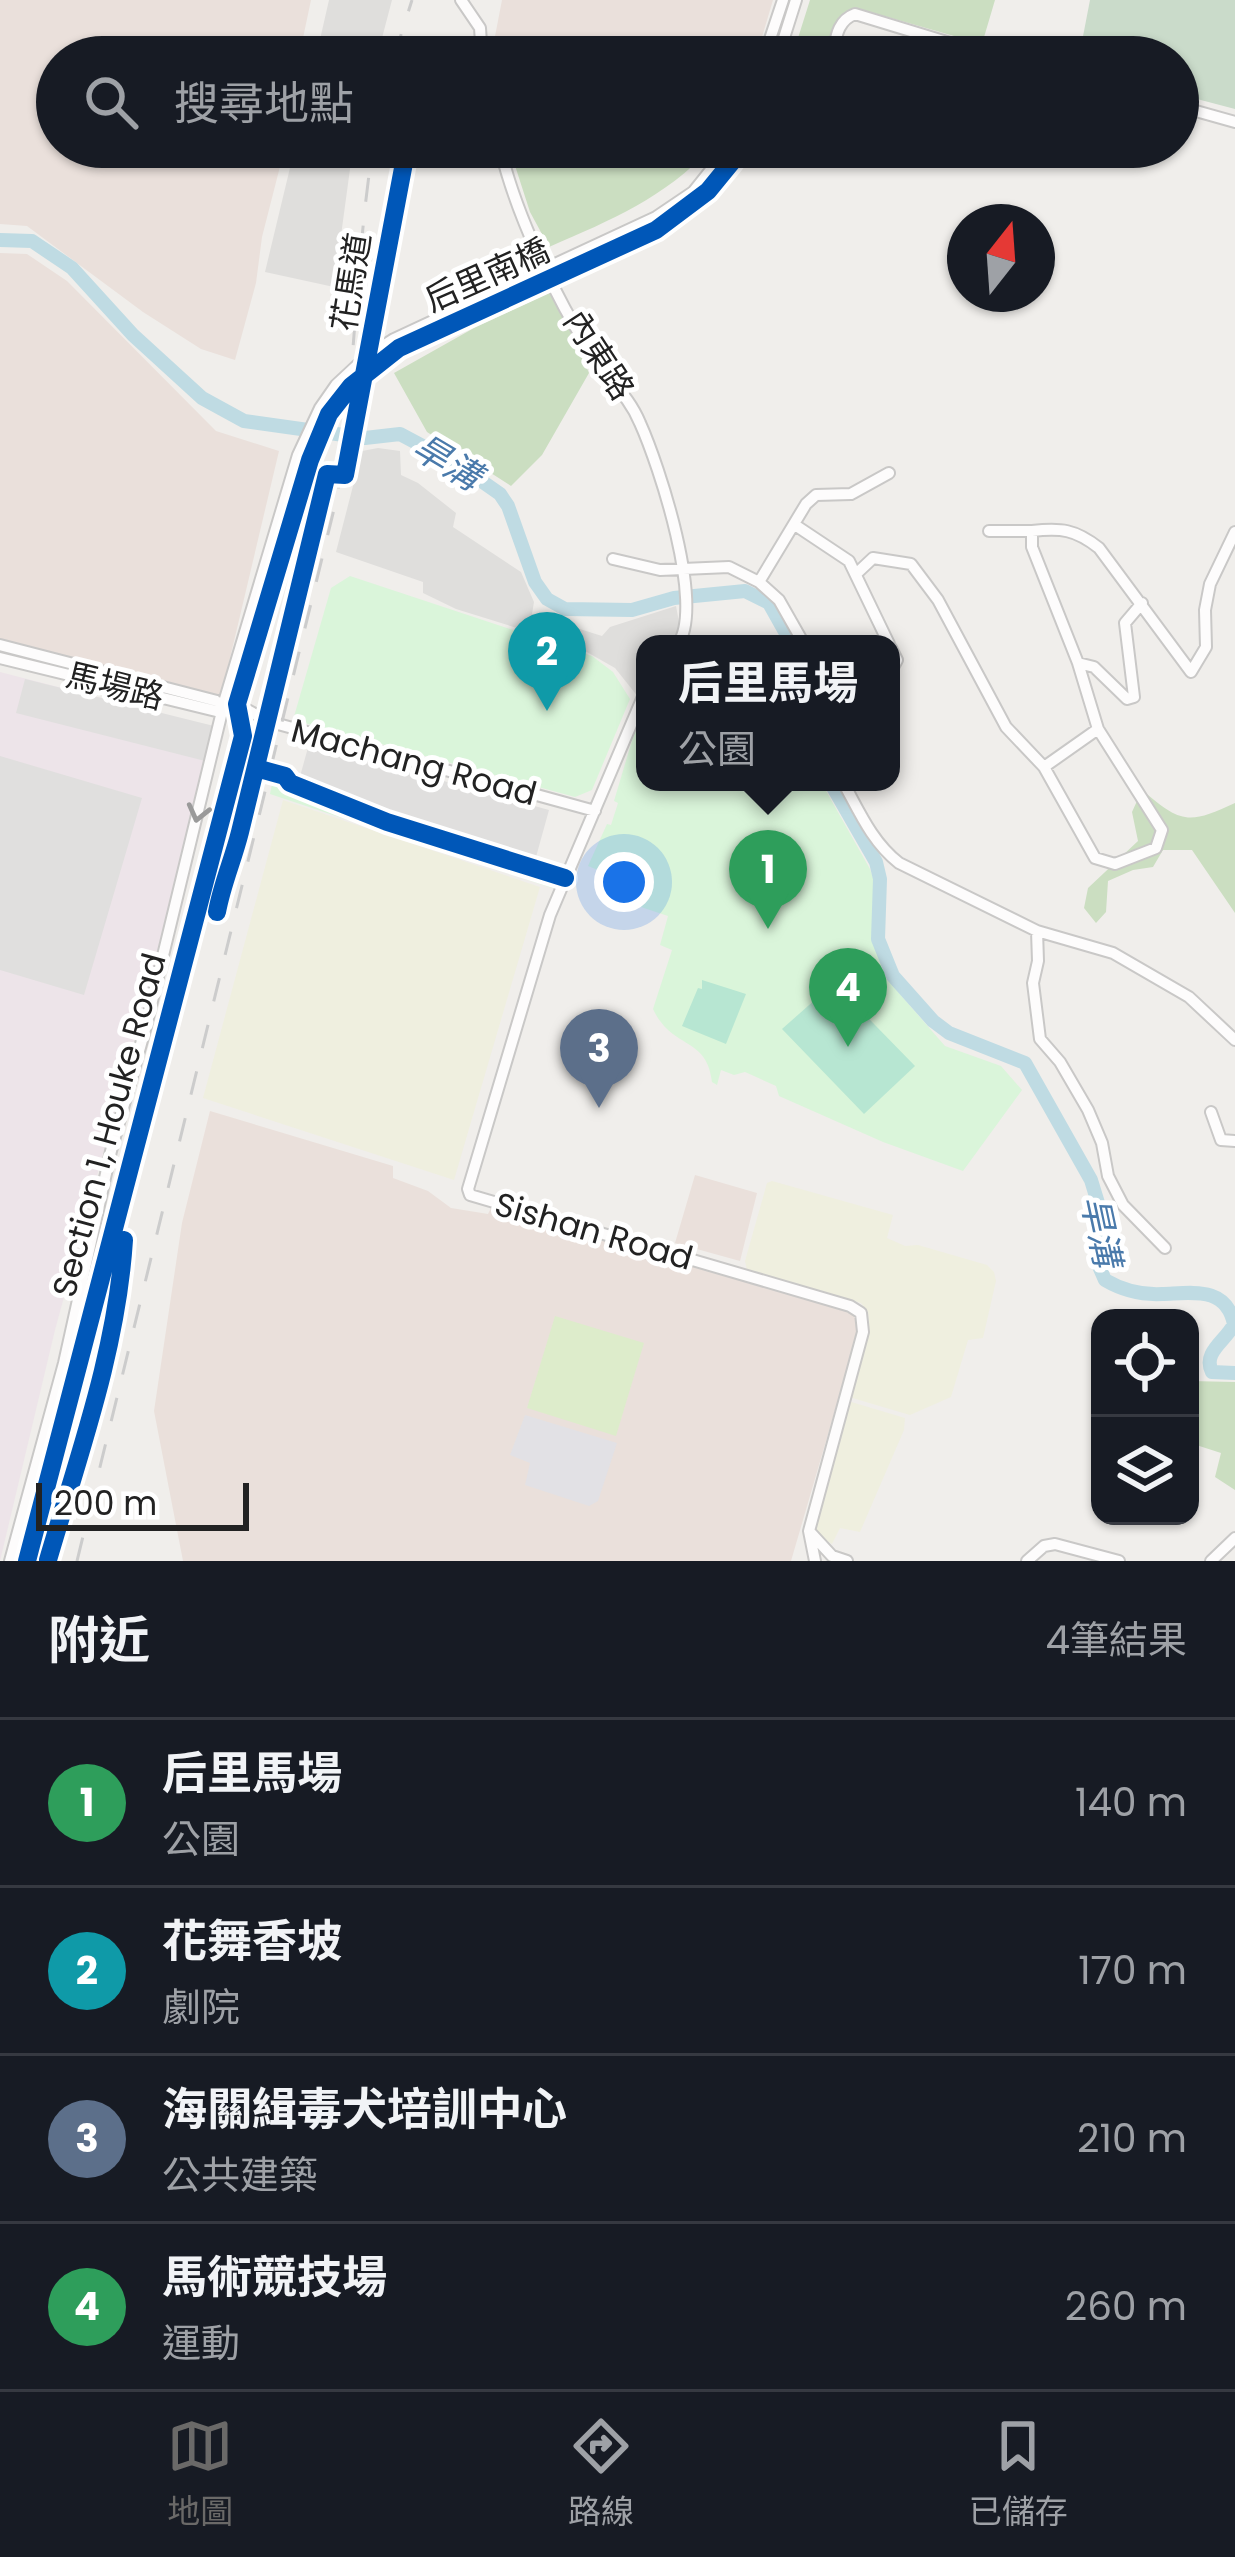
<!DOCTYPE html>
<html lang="zh-TW">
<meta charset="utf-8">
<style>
body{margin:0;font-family:Poppins,"Noto Sans TC",sans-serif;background:#242831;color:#f1f3f6}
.controls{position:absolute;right:36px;bottom:36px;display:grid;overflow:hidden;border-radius:24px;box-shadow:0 3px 9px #0004}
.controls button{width:108px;height:108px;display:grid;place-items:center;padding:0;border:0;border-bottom:3px solid #363941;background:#171b24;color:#f1f3f6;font:60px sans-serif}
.compass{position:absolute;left:947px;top:204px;width:108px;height:108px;border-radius:50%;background:#171b24;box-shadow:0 3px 9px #0004;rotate:17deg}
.scale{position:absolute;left:36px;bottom:30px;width:213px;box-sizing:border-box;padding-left:12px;border:6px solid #222;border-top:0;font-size:33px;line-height:42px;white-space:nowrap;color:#222;-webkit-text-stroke:9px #fff;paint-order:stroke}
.you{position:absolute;left:624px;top:882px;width:42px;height:42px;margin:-30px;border:9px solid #fff;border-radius:50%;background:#1a73e8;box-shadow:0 0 0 18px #1a73e833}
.badge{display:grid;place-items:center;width:78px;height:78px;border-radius:50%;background:#6a6968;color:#fff;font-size:39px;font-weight:700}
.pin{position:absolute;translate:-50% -99px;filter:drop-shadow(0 3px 6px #0008)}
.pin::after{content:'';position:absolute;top:63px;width:42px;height:36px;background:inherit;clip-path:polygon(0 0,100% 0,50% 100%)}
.popup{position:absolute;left:636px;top:635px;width:264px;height:156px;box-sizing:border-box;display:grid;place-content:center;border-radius:24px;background:#171b24;filter:drop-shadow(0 3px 9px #0005);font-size:39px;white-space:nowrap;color:#9ea1a6}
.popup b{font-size:45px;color:#f1f3f6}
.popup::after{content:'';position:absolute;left:50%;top:100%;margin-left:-24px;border:24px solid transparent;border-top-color:#171b24}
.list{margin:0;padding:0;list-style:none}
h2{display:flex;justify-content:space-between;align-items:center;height:156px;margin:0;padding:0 48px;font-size:51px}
h2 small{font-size:39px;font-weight:400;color:#9ea1a6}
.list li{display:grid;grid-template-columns:78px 1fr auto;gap:36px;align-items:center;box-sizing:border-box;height:168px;padding:0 48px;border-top:3px solid #363941}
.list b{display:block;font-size:45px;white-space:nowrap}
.list p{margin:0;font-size:39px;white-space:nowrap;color:#9ea1a6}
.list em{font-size:39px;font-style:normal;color:#9ea1a6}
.icon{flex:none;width:66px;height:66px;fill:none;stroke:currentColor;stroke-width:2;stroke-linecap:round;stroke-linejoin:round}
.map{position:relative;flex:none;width:1235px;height:1561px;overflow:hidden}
.search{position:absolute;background:#171b24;box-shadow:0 3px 9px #0004;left:36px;right:36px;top:36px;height:132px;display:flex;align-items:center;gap:30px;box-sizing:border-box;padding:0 42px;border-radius:66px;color:#9ea1a6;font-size:45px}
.sheet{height:828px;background:#171b24}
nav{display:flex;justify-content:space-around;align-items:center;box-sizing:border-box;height:168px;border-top:3px solid #363941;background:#171b24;font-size:33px;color:#9ea1a6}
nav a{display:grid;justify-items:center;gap:6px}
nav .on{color:#6a6968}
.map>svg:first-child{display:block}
</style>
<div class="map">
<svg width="1235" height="1561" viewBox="0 0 1235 1561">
<rect width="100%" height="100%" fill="#f0eeeb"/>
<path fill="#dfdedc" d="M329,0h63l-15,57h-61z
M295,147h58l-19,140 -69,-15z
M378,448l22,3 1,24 17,8 38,30 -3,14 68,45 13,30 -2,12 70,22 8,-9 66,-21 5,27 -7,11h-29v44l-6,10 -24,-30 -37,-21 -122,-38 -33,-16v-11l-87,-30 26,-101z"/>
<path fill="#ede4e9" d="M0,672l217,56 5,11 -28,101 -17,42 -122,448 -55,231z"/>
<path fill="#eae0db" d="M0,0h311l-12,57h-242v90h228l-23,90 -6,46 -21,77 -34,-11 -58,-37 -116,-86 -27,-2z
M502,0h271l-17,57h-265z
M0,253l27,1 40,27 149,150 63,20 -58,245 -221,-55z
M210,1111l183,55v12l35,13 23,17 37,6 4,-8 360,105 7,17 -68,233h-608l-29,-150 28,-188z
M695,1175l62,18 -17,68 -65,-18z"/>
<path fill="#efefdf" d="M283,800l257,87 -86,293 -251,-82z
M772,1181l121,34 -6,23 18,8 13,-1 69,20 7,7 2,9 -13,57 -15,2 -17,57 -41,18 -61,-18 20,-74 -1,-11 -7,-9 -114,-33 -2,-9 22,-78z
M848,1401l57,17 -1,12 -44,102 -20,-4 -8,16 -21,-13z"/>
<path fill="#ddeccb" d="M555,1316l89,27 -28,93 -89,-28z"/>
<path fill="#cbdec1" d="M810,0h185l-13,44 -126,-36 -12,6 -13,43h-39z
M509,147h203c-49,52 -99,72 -163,100l-19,-35z
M553,291l36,82 -47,82 -31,31 -84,-54 -33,-59 80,-45z
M1142,790c39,33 46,35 93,13v110l-43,-63h-29l-10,17 -20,3 -25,11 -2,31 -10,11 -12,-15 4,-20 50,-47 -6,-29z
M1190,1381l45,1v108l-20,-13 6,-24 -31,-10z"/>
<path fill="#cadbca" d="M1090,0h145v109l-57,-15v-37h-99z"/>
<path fill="#daf5da" d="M350,576l242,80 21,16 17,27 -38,91 -17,7 -282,-77 38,-132z
M645,714v68h176l49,87 4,12 -2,59 26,52 47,54 56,20 21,24 -59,81 -80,-29 -104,-46 -3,-10 -31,-14 -11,3 -13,-5 -4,15 -5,-3c-5,-46 -40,-32 -59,-73l19,-59 -12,-5 8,-29 -51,-17 -12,-26 -17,-7 19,-42 4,1 7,-22 -4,-2 25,-84z
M275,769l13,4 5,8 101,40 167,50 -6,18 -285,-95z"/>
<path fill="#b7e6d2" d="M702,980l44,14 -20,50 -44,-18 16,-38 4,1z
M834,983l81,83 -51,48 -82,-85z"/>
<path fill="#e0dfde" d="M25,679l197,49 -9,35 -197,-50z
M309,744l240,66 -13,47 -130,-36 -107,-41z
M0,756l142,42 -58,197 -84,-25z"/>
<path fill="#e2e1e5" d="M525,1415l92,28 -19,58 -9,5 -64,-21 5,-22 -20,-8z"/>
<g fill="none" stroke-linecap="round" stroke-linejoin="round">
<path stroke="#bfdbe3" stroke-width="14" d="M0,240l32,1 40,27 61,67 69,63 42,23 121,17 35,-4 60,32 40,28 8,12 27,76 12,17 18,10 67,1 42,-12 71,-7 24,12 23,41
M830,782l46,80 4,17 -2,60 15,37 40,45 16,12 76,30 66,117 11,36 -4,48 7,16c17,10 37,15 57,14 31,-1 64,-8 72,30 -8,17 -32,28 -22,48l23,1"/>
<defs>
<path id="minor" d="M461,0l19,28 2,29
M764,57l19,-57
M778,57l18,-57
M832,57c4,-17 4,-36 23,-43l141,43
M1178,106l57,16
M500,147c15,66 56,152 93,209 15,23 36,40 47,67 19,42 65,182 38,221
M795,525l54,36 40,83
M989,531h43
M613,559l47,11 69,-3 30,15 20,18 25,44
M856,574l17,-16 38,6 27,36 68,127 38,40 51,91 20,6 41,-16 6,-18 -64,-101 -20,-66 -46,-116v-16c29,-3 43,-2 67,17l92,124 15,-25 -1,-37 5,-26 25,-52
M759,582l47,-78 10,-9 35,-1 38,-21
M0,645l217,56 20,3 30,17 328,90
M891,648l6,12 -6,11
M0,658l216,53 5,-6
M1078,663l16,4 33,32 7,-2 -9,-74 17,-20
M645,692l-95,223 -82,274 2,6 380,111 11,7 2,19 -54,199 6,30
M243,736l19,4
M1044,767l54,-38
M843,782c16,29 29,60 56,81l138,68 76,22 76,44 46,43
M1037,931l1,30 -5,22 7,56 20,23 28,48 14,33 6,33 15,29 42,43
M1211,1112l10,28 14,1
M809,1531l23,25 15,5
M10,1561l54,-198 47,-212 35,-125 79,-327
M27,1561l216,-825 -6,-32
M1027,1561l17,-15 11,-2 64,17
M1211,1561l24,-23"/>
</defs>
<use href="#minor" stroke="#c9c8c7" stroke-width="14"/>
<use href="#minor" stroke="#fdfcfc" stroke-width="10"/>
<path stroke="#ccc" stroke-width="3" stroke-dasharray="24 24" stroke-linecap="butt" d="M394,57l18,-57
M77,1561l260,-1064c18,-116 18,-234 36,-350"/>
<defs>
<path id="minor-bridge" d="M225,699l73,-244 22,-47 16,-23 30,-28 28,-18 262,-122 37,-25 36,-45
M237,704l73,-244 19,-46 22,-28 48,-38 257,-118 52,-39 36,-44"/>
</defs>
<use href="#minor-bridge" stroke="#c9c8c7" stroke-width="14" stroke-linecap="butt"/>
<use href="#minor-bridge" stroke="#fdfcfc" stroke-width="10"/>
<defs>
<path id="cycleway" d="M256,768l29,8 5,7 97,39 178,56
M217,912c5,-28 16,-52 23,-80l87,-358 18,1 62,-328
M48,1560c31,-106 69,-210 76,-320
M27,1561l216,-825 -6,-32 73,-244 19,-46 22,-28 48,-38 257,-118 52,-39 36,-44"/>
</defs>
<use href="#cycleway" stroke="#fff" stroke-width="26"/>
<use href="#cycleway" stroke="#0057b8" stroke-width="18"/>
</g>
<defs><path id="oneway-chevron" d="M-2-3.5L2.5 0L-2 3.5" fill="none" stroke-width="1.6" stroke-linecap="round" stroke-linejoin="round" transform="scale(3)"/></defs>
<use stroke="#9a9a9a" href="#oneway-chevron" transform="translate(198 813) rotate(104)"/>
<g text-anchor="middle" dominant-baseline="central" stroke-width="10" stroke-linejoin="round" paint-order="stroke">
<g font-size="33" fill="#222" stroke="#fff">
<text transform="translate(487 275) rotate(-24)">后里南橋</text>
<text transform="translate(351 282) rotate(-81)">花馬道</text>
<text transform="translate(599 355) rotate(57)">內東路</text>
<text transform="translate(115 686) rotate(14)">馬場路</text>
<text transform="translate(414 762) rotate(15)">Machang Road</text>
<text transform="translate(109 1125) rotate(-75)">Section 1, Houke Road</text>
<text transform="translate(594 1231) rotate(16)">Sishan Road</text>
</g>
<g font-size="36" font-style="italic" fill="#4a7aab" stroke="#fff">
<text transform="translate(447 462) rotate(31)">旱溝</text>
<text transform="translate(1101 1231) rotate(78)">旱溝</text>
</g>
</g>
</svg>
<div class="controls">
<button><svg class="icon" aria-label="locate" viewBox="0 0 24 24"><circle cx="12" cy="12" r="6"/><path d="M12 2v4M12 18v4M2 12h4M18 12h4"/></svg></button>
<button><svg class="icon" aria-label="layers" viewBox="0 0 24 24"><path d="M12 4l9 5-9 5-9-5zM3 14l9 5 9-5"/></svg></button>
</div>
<svg class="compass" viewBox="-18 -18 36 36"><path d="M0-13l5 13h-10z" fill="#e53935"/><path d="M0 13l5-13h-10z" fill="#9ea1a6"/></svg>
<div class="scale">200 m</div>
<div class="you"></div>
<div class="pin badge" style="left:768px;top:929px;background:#2e9e5b">1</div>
<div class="popup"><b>后里馬場</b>公園</div>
<div class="pin badge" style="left:547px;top:711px;background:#0f9aa8">2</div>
<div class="pin badge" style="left:599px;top:1108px;background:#5c6f8a">3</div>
<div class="pin badge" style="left:848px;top:1047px;background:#2e9e5b">4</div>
<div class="search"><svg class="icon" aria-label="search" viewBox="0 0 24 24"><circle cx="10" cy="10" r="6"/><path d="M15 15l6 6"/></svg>搜尋地點</div>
</div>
<section class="sheet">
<h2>附近<small>4筆結果</small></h2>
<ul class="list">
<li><span class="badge" style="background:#2e9e5b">1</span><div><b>后里馬場</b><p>公園</p></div><em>140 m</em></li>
<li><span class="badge" style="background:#0f9aa8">2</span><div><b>花舞香坡</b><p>劇院</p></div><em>170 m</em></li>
<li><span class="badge" style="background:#5c6f8a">3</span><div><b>海關緝毒犬培訓中心</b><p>公共建築</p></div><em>210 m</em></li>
<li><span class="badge" style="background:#2e9e5b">4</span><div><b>馬術競技場</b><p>運動</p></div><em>260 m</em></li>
</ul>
</section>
<nav>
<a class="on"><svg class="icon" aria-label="map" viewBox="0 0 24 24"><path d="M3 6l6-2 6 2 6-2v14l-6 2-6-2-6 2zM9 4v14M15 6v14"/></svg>地圖</a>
<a><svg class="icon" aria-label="directions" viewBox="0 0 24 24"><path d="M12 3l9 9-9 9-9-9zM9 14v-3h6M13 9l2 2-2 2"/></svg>路線</a>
<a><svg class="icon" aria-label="saved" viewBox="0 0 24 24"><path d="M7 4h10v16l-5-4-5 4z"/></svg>已儲存</a>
</nav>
